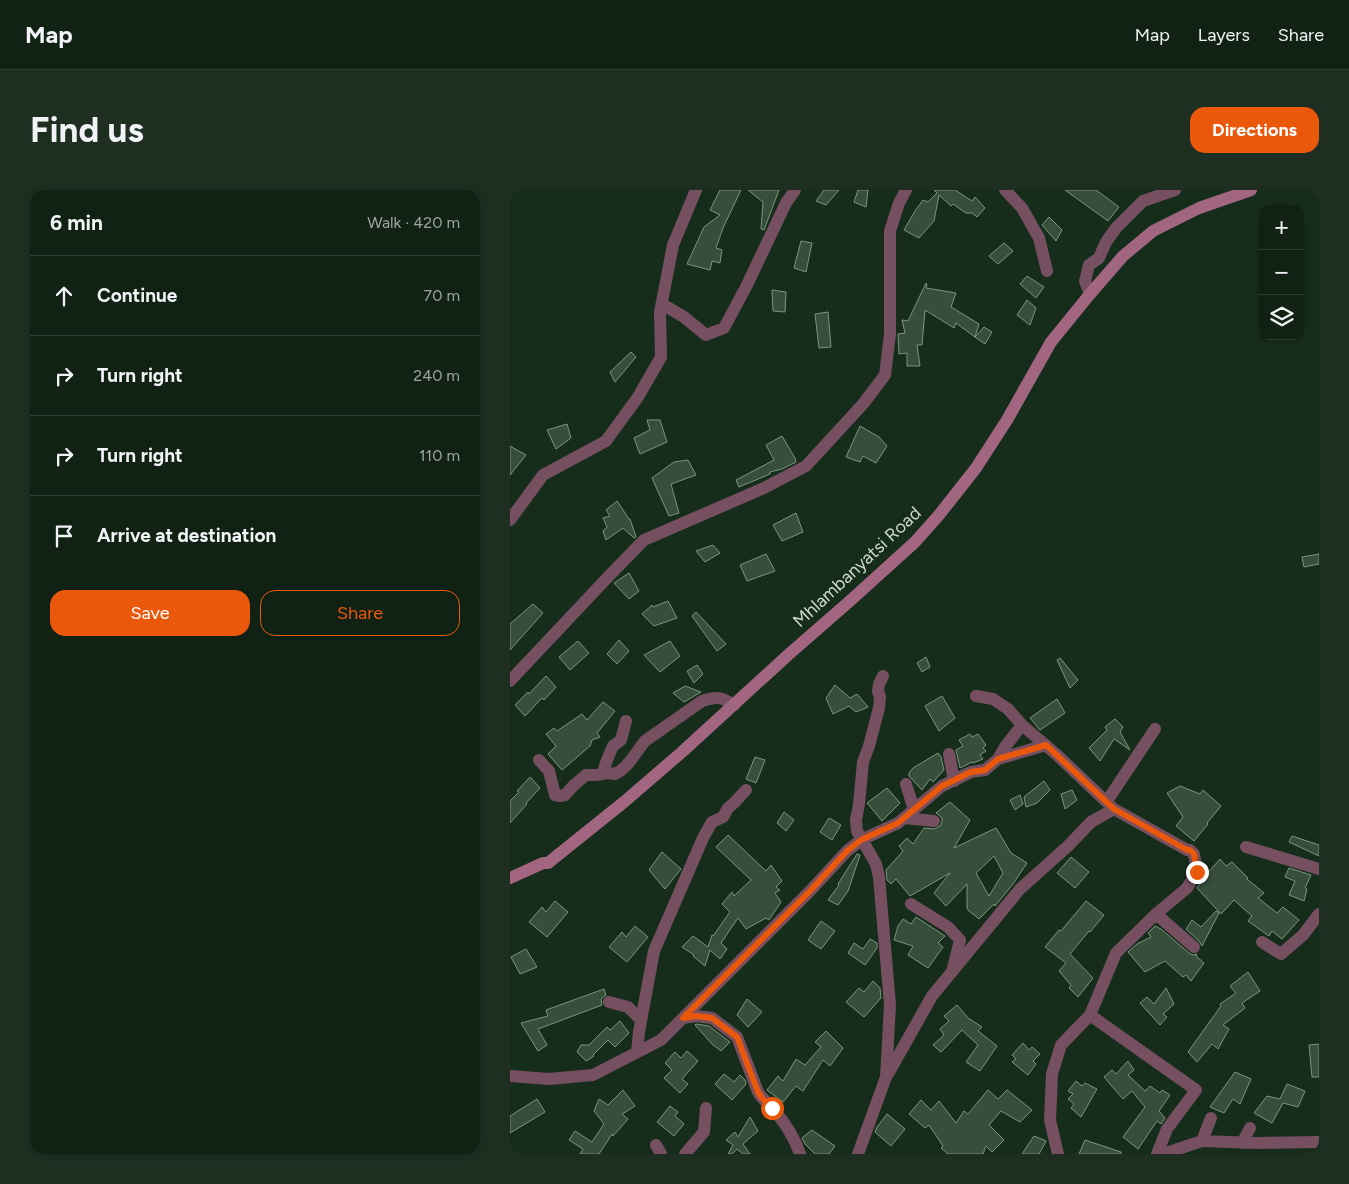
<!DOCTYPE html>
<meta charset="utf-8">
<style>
body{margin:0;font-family:Figtree,sans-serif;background:#1e2f22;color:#f1f3f6}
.controls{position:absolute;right:15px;top:15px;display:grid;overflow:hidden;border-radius:10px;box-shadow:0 2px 8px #0003}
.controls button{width:45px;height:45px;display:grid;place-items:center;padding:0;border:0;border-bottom:1px solid #303f34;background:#112214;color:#f1f3f6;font:25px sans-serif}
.stop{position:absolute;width:15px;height:15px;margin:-11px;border:4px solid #ea580c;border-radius:50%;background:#fff}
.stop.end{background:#ea580c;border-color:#fff;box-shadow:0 1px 5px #0008}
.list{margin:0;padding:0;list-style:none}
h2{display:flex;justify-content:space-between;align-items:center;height:65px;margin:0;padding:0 20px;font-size:21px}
h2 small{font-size:16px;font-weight:400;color:#9ca4a0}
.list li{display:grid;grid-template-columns:32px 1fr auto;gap:15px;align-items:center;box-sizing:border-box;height:80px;padding:0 20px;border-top:1px solid #303f34}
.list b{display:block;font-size:19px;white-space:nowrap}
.list em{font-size:16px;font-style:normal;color:#9ca4a0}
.actions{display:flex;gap:10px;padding:15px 20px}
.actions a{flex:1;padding:11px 0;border:1px solid #ea580c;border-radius:15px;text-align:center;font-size:18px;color:#ea580c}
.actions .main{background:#ea580c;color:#fff}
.icon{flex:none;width:28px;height:28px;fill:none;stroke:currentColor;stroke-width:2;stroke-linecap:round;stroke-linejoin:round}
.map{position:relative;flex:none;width:809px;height:964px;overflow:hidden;border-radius:15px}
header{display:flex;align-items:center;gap:30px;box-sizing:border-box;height:70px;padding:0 25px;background:#112214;border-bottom:1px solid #303f34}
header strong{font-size:24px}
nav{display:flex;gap:28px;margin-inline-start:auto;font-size:18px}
.intro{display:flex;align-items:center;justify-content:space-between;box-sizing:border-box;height:120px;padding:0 30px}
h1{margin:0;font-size:35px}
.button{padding:12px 22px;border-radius:15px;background:#ea580c;color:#fff;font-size:18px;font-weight:700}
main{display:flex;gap:30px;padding:0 30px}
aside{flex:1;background:#112214;border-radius:15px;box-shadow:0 2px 8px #0003}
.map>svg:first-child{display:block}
</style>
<header>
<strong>Map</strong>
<nav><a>Map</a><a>Layers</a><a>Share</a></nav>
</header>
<div class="intro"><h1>Find us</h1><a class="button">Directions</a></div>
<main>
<aside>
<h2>6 min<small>Walk · 420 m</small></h2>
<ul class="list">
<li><svg class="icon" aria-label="ahead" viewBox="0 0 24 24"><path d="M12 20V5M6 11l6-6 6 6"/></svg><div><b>Continue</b></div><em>70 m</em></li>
<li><svg class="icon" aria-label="right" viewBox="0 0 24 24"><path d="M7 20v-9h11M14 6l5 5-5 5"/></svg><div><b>Turn right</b></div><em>240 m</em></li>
<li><svg class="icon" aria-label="right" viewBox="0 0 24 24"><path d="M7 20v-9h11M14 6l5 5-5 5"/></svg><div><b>Turn right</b></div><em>110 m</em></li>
<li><svg class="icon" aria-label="arrive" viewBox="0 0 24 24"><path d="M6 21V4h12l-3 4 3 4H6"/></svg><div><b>Arrive at destination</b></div></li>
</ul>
<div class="actions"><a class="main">Save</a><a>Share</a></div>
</aside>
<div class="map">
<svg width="809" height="964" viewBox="0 0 809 964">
<rect width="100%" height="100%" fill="#172d1b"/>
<path fill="#364e3a" stroke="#7b957e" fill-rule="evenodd" d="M210,0h21l-18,38 -7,20 6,2 -2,13 -8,-2 -2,9 -23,-6 17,-37 16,-12 -10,-5z
M238,0h31l-15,40 -3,-1 2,-27z
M314,0h15l-13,15 -10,-4z
M348,0h10l-2,17 -12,-5z
M424,0h21l17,11 3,-4 10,11 -8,9 -5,-4h-6l-13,-9 -2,2 -12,-11 -5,26 -15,17 -15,-8 11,-19 8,-11 5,2 9,-9z
M555,0h31l23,17 -11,14z
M539,27l13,13 -6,11 -14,-16z
M291,51l11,2 -6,29 -12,-4z
M494,53l9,8 -15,13 -9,-8z
M517,86l17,11 -8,11 -16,-14z
M416,93l1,1 -1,4 30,5 -5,14 28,17 -4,13 -19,-14 -2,5 -29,-18 -3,35h-5l3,21h-13v-13l-8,1 -1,-20 7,-1 -3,-13 6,1z
M262,100l14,2 -1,20 -12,-1z
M517,110l9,8 -6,17 -13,-10z
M318,122l3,35 -12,1 -4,-34z
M474,137l8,5 -7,12 -10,-7z
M121,162l5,5 -21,25 -5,-10z
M137,230h13l7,22 -27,12 -6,-16 16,-8z
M57,234l4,14 -15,11 -9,-19z
M350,236l19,11 8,9 -11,17 -13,-7 -3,6 -14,-5z
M272,246l13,22 1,4 -14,7 -12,3v2l-31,13 -3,-7 38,-20 -8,-15z
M0,256l16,9 -16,20z
M178,270l8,15 -25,9 8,29 -10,3 -17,-38 22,-16z
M107,311l12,18h1l6,18 -2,1 -11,-10 -17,12 -3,-9 4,-4 -4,-9 7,-2 -4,-6z
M286,323l7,19 -21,9 -9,-16z
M203,355l7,8 -15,9 -9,-11z
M256,364l9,17 -28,10 -7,-16z
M809,364v10l-15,3 -2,-10z
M119,383l10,18 -10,8 -15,-16z
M158,411l9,17 -23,8 -12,-12 10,-9 1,2z
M23,414l10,9 -33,37v-26z
M186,422l30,32 -9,7 -25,-35z
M109,450l10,11 -12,13 -10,-10z
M68,451l11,12 -19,17 -11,-13z
M160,451l10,15 -20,16 -16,-17z
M416,467l4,10 -8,5 -5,-9z
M550,468l18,22 -8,8 -13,-28z
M187,475l6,9 -9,9 -7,-12z
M36,486l10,11 -12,13 -2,-2 -17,18 -10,-11 13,-13 1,2z
M325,495l15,13 7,-4 11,13 -12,5 -7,-6 -16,8 -7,-16z
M175,496l16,6 -17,10 -11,-9z
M432,506l13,22 -16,13 -14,-25z
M547,509l8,14 -25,17 -10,-12z
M93,512l12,9 -18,22 3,4 -8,3 -2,6 -28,24 -14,-16 8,-8 -10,-12 8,-6 3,3 25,-17 5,6z
M605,529l8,8 -3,5 10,18 -16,-11 -14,22 -11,-13 18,-18 -2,-3z
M460,544l2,3 6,-3 8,11 -3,3 3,3 -6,4 3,4 -10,4 -1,-1 -12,6 -4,-18 7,-4 -4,-6z
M428,563l3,4 3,13 -11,12 -3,-3 -8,11 -13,-14v-3l4,-5z
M245,567l10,3 -9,23 -10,-4z
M20,587l10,11 -14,15 1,1 -17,19v-22l9,-9 -2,-1z
M534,591l6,9 -13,13 -11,4 -2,-10z
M670,596l20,8 3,-4 18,16 -14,17 1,1 -14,17 -18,-15 7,-9 -16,-24z
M377,598l13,15 -18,18 -15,-18z
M562,600l5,10 -12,9 -4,-15z
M510,605l3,9 -8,6 -5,-10z
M440,612l20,18 -16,28 42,-20 15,25 16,10 -14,21 -18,22 -1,-2 -15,15 -11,-9 -1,-3v-23l-21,22 -12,-13 16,-20 -40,23 -14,-17 -5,5 -4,-4 -1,-10 17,-19 -4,-5 8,-8 6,6 11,-16 10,1 6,-3 2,-4v-4l-3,-3 -3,-2zM484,666l9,17 -14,23 -13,-23z
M274,622l10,8 -8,11 -9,-8z
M319,628l12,7 -9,15 -12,-8z
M218,645l38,36 5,-6 11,16 -6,6 4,3 -5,3 6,9 -12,18 -3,-2 -20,11 -8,-11 -17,25 6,6 -7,10 -10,-9 -5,16 -12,-10 1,-1 -12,-8 11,-11 15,11 4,-12 1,1 17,-24 -8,-8 10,-12 2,4 17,-16 -35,-33z
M782,646l27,9v11l-30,-14z
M152,662l19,17 -16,20 -16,-19z
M347,664l3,1 -12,36 -10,14 -10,-5 11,-15 -1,-1z
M561,667l18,15 -14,16 -18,-15z
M710,669l6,7 6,-4 16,16 -1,1 17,14 -6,5 19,15 6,-6 16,13 -17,19 -10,-8 -3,5 -21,-15 4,-5 -18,-16 -13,14 -24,-26 7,-11z
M779,678l22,7 -6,13 2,1 -3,12 -15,-6 6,-14 -10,-4z
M45,711l13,11 -21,25 -18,-15 13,-15 4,5z
M576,711l18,14 -14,17 -1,-1 -19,23 23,24 -15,19 -9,-9 2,-3 -12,-14 7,-8 -21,-16 14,-17 2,1z
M706,721l3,2 -17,33 -3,-5 -13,-12 6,-9 9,7z
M406,727l29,19 -7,7 5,4 -15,21 -20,-13 5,-9 -19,-6 4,-14 5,-7 8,5z
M311,731l14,10 -14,18 -13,-9z
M125,736l13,11 -21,25 -18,-15 13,-15 4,5z
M645,736l6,3 28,24 4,2 4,-1 -1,2 8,7 -13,18 -5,-6 -3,2 -18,-16 -20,11 -17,-20 9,-8 14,-7 -3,-4z
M360,749l7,4v5l-12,17 -17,-12 6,-10 9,6z
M16,759l11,18 -17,7 -9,-17z
M738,782l12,19 -18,12 3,5 -22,17 6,4 -11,20 -6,-5 -15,18 -9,-10 33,-46 -1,-2 16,-11 -6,-7z
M363,791l7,7 1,10 -17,19 -18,-15 13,-14 5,4z
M656,798l8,16 -11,10 4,3 -7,8 -20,-22 7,-6 7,7z
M94,799l2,6 -5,4 1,6 -64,24 9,16 -9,6 -17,-28 27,-7 -2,-6z
M237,809l15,13 -14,15 -11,-12z
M447,815l11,13 14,9 -4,4 19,15 -17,25 -14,-9 12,-17 -16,-15 -21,22 -8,-7 11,-10 -4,-6 9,-8 -5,-5z
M110,831l9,12 -14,14 -7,-7 -15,15 1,1 -8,5 -9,-9 4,-7h8l18,-18 3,3z
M186,834l13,2 21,16 -9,9 -9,-7 -17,-19z
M316,841l17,17 -13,18 -7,-6 -20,31 -7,-5 -13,16 -16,-12 11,-14 5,5 13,-22 9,6 16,-18 -6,-5z
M513,853l6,7 3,-3 8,7 -7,7 3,3 -8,11 -16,-13 4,-3 -4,-4z
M809,854v33h-7l-3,-32z
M177,861l11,10 -16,18 6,5 -8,9 -16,-15 8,-8 -7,-7 10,-11 6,6z
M618,871l6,9 -6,5 17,16 5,-5 10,7 2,-3 8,5 -11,16 6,7 -4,6 -4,-3 -19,28 -15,-12 22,-30 -13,-16 -9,8 -19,-22 8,-7 4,4z
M725,882l16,7 -11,25 -7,-5 -9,14 -14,-6z
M214,884l10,8 6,-7 5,5 1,4 -14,16 -17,-16z
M566,891l6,5 3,-3 12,6 -16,28 -10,-9 3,-4 -6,-5 5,-5 -5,-3z
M777,894l18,7 -7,16 -15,-4 -11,20 -18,-10 13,-17 13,3z
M113,900l12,16 -13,8 6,5 -15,17 -1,-2 -13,20h-19l3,-5 -14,-9 6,-9 17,11 12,-18 -10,-13 5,-12 9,6z
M478,900l10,9 9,-9 25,20 -12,12 -19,-11 -12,14 15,15 -12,12 -6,-6 -3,8h-35l-7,-6 2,-2 -14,-21 -4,3 -16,-14 12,-14 10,10 8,-9 17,22 8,-12 4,3z
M27,909l8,13 -35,21v-17z
M160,916l8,6 -3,4 9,8 -10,12 -17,-14z
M377,924l18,15 -14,17 -16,-14 2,-5z
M240,927l8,14 -15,13 7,10h-7l-6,-5 -5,5h-4l5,-9 -7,-5 9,-8 3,5z
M302,940l23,16 -6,8h-14l-10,-10 -3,-6z
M524,946l12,5 -7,13h-17z
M575,950l36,12v2h-42z"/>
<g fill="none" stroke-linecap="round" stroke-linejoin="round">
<path stroke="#765060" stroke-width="12" d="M495,0l17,18 17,30 8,33
M580,104l-5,-13 4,-16 10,-7 7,-16 10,-14 27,-27 32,-11
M152,114l22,13 22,18 18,-7 22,-41 40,-84 9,-13
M0,330l33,-45 63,-34 32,-44 23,-40 -1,-45 13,-67 23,-55
M0,491l98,-104 36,-37 120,-52 42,-22 57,-62 22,-29 5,-41v-103l9,-28 7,-13
M466,506l17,3 15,10 14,16 35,30 57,54 73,41h3l4,4 3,18 -10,16 -31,26 -40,39 -26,62 -29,30 -9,29 -2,46 8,34
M116,531l-5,19 -8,6 -6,14 -3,9 4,4 7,1c14,-7 20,-21 30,-33l57,-40c16,-5 19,-4 32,4
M439,564l5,27
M488,569l48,-14
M29,570l10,11 6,24 5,1 5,-1 9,-10 12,-10h10l12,-2
M396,594l8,26
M597,611l48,-72
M394,628l30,3
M736,657l73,22
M401,714l37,23 12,13 -7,28
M646,724l38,33
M752,752l19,12 22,-19 16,-21
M99,812l19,5 13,13
M580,825l106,75 -29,39 -10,25
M173,828l13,-2 16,2 25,19 21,55c4,7 10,11 16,18 12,14 20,26 26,44
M127,862l2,-20 15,-81 49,-113 9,-16 11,-5 5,-9 6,-5 12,-13
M378,884l44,-78 88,-107 48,-43 23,-24 23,-13
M0,886l39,3 44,-4 68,-35 148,-148 38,-41 14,-11 37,-17 44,-37 29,-14 14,-2 13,-11 7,-12 17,-22
M692,951l9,-23
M732,953l8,-15
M146,955l5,9
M175,964l19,-22 2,-24
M348,964l28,-77 4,-72 -11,-128 -3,-13 -19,-33 -1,-11 3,-16 4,-42 6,-16 10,-38 1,-11 -2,-6 1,-7 4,-8
M653,964l39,-13 55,2 62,-1"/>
<path stroke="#a26680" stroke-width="12" d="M0,688l33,-15h5l76,-61 58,-50 106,-97 63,-55 64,-58 24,-27 37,-47 31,-48 44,-78 39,-48 33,-38 30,-25 46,-23 52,-18"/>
</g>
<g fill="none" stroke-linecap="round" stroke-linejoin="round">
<path stroke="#ea580c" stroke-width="6" d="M262,918l-10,-10 -4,-6 -21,-55 -25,-19 -16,-2 -13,2 126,-126 38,-41 14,-11 37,-17 44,-37 29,-14 14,-2 13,-11 48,-14 68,64 73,41h3l4,4 3,18"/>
</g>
<g text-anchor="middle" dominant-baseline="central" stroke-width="5" stroke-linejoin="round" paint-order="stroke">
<g font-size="18" fill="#cbd9cd" stroke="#172d1b">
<text transform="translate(347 377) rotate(-43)">Mhlambanyatsi Road</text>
</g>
</g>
</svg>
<div class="controls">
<button>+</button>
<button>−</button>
<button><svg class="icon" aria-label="layers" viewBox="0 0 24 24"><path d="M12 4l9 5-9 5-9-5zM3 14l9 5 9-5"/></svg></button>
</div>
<div class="stop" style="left:262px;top:918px"></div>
<div class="stop end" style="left:687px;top:682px"></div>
</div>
</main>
